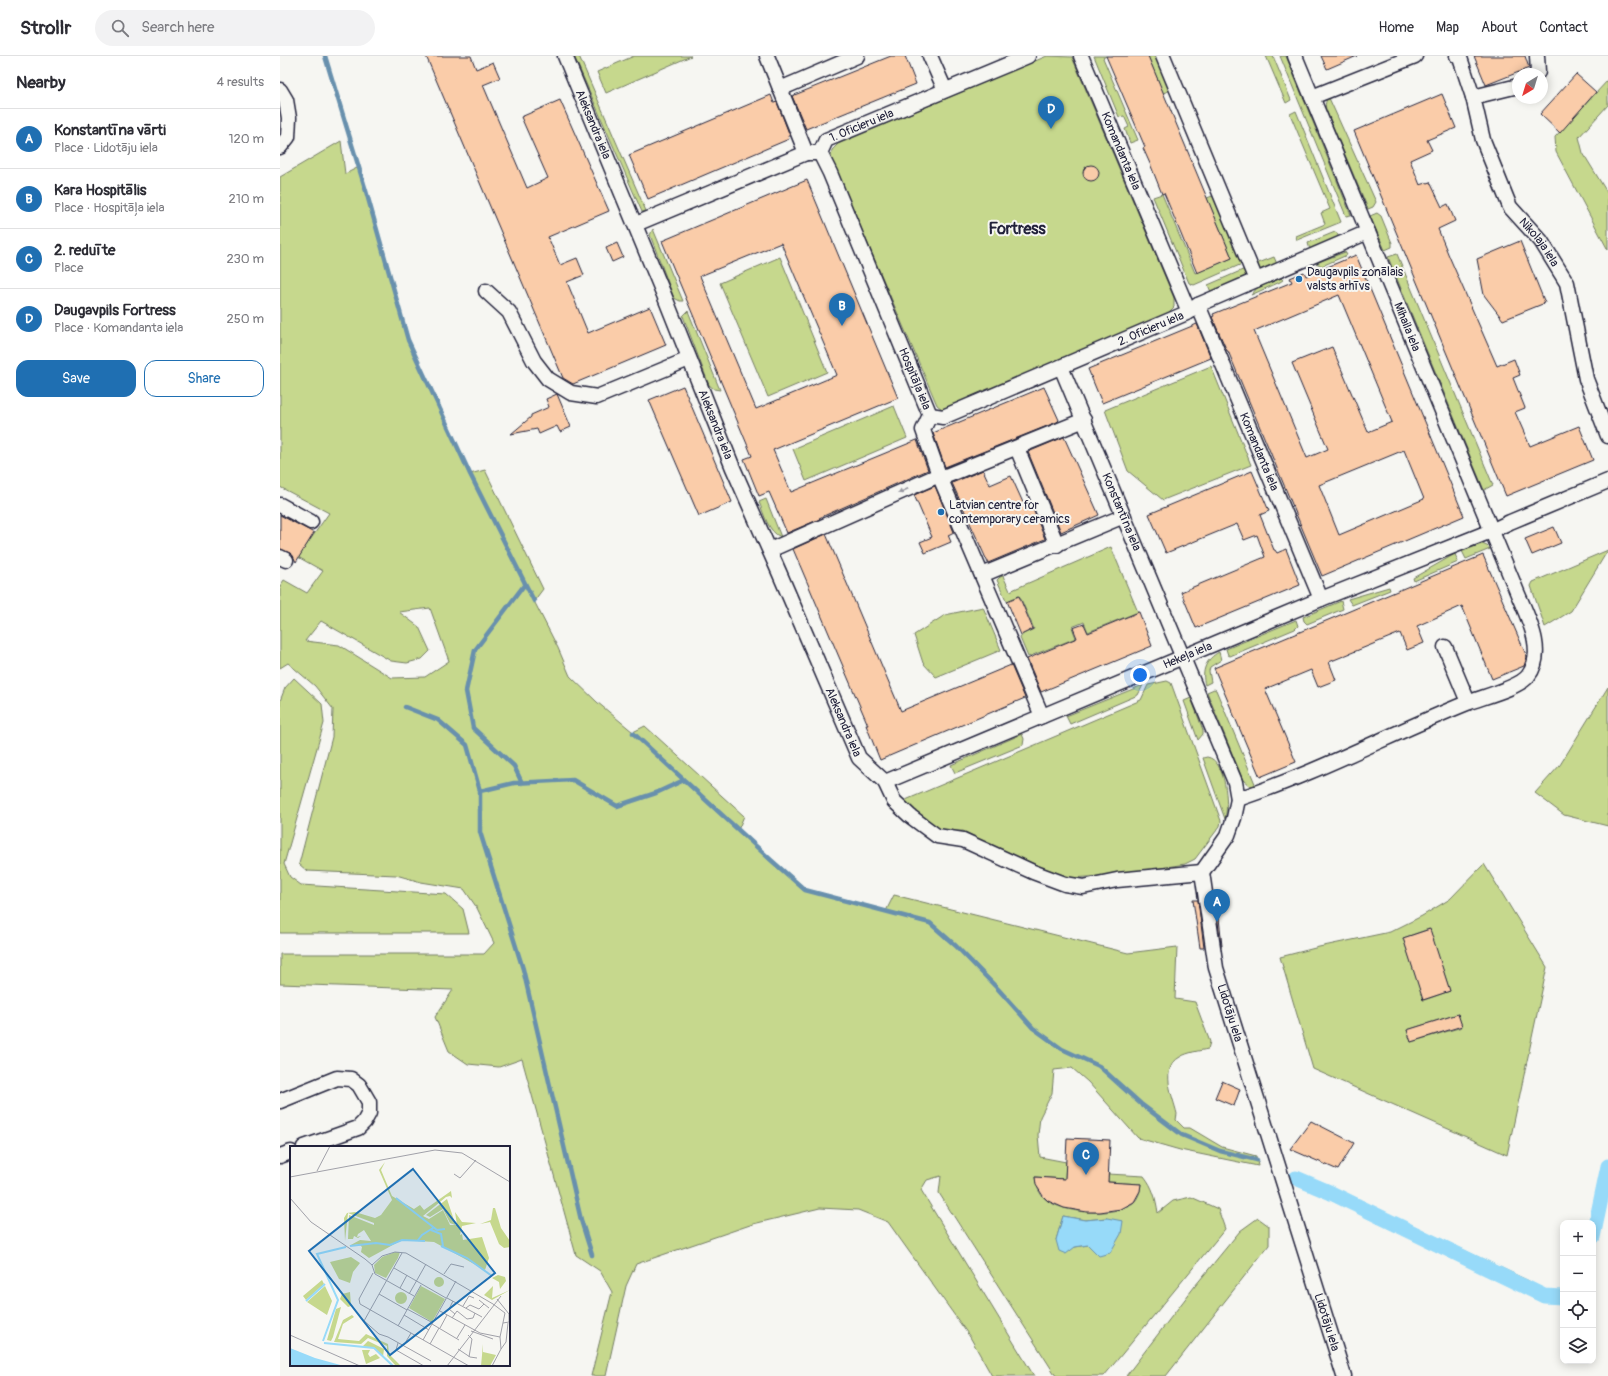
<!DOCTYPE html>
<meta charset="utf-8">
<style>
body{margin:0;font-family:Pangolin,sans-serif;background:#f2f2f3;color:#2b2b33}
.controls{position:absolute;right:12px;bottom:12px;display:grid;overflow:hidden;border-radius:8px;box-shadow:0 2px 10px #0003}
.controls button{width:36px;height:36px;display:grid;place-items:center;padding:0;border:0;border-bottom:1px solid #e1e1e2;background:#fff;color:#2b2b33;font:20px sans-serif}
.compass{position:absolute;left:1232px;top:12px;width:36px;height:36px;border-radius:50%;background:#fff;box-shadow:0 2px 10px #0003;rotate:218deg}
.you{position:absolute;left:860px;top:619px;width:14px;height:14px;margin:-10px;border:3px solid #fff;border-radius:50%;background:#1a73e8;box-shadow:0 0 0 6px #1a73e833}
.badge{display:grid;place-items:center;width:26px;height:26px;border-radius:50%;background:#1f6fb2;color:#fff;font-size:13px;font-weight:700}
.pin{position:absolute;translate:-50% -33px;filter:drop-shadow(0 1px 2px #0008)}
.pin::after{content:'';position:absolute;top:21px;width:14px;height:12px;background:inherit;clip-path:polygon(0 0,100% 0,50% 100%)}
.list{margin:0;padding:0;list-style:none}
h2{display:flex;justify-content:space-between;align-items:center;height:52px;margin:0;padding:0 16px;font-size:17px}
h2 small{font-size:13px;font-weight:400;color:#7c7c81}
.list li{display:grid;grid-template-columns:26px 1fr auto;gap:12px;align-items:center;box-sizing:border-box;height:60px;padding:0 16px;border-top:1px solid #e1e1e2}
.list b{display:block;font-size:15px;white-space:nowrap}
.list p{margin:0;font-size:13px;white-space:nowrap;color:#7c7c81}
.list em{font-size:13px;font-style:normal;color:#7c7c81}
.actions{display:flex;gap:8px;padding:12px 16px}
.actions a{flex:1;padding:9px 0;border:1px solid #1f6fb2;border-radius:12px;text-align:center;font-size:14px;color:#1f6fb2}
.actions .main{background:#1f6fb2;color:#fff}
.icon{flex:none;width:22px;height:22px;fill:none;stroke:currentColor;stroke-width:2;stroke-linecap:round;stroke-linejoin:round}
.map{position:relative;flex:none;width:1328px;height:1320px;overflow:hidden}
header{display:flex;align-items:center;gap:24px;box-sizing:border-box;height:56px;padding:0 20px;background:#fff;border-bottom:1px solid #e1e1e2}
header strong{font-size:19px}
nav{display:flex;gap:22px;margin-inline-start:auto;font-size:14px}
.search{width:280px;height:36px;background:#f2f2f3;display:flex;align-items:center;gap:10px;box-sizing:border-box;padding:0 14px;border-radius:22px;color:#7c7c81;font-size:15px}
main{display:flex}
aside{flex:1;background:#fff}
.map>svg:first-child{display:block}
</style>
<header>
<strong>Strollr</strong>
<div class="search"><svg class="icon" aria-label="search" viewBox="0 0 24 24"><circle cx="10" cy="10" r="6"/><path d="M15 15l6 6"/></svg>Search here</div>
<nav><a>Home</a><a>Map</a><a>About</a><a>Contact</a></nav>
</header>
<main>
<aside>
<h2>Nearby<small>4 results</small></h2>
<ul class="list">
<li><span class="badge">A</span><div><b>Konstantīna vārti</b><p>Place · Lidotāju iela</p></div><em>120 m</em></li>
<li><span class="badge">B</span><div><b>Kara Hospitālis</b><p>Place · Hospitāļa iela</p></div><em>210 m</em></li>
<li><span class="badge">C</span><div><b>2. reduīte</b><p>Place</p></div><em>230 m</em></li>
<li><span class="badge">D</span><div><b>Daugavpils Fortress</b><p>Place · Komandanta iela</p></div><em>250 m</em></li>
</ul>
<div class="actions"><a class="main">Save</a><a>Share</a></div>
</aside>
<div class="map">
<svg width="1328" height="1320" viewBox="0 0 1328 1320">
<rect width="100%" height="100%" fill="#f6f6f2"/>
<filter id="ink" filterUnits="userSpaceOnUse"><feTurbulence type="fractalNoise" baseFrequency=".025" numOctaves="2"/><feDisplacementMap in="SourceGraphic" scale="8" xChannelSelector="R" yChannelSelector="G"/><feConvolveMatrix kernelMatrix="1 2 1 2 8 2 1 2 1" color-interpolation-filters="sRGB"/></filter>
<g filter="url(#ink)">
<path fill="#c6d88d" stroke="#747d64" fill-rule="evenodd" d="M294,0h5l67,155 -4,1z
M354,0h57l-85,37 -9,-21z
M767,0l25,1 102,241v9l-7,7 -219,96 -6,-1 -5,-4 -106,-247 1,-8 6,-6z
M814,0h12l-3,2 35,82 -8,3 -5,-14 4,-2 -5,-11 -5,1z
M868,0h9l14,34 -8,3z
M986,0h7l18,44 -5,3z
M1000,0h6l65,159 -5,1z
M1328,24v25l-29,32 4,16 25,41v56l-52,-98 -1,-15z
M1049,42l47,104 -3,5 -5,2 -42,-99c-1,-6 -1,-9 3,-12z
M1016,55l45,111 -44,18 -1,-4 29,-12 -4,-11 9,-4 -40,-95z
M61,85l4,33 14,-7 49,173 62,134 15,-4 58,119 -9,12 24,47 12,28 27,26 36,30 12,-6 99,90 -6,14 33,30 34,30 81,21 8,-16 234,58 49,-6 -2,52 20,3 15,40 -2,7c-9,2 -20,3 -28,8 -21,12 -7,39 -3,57l-1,6 8,8h6l32,19 34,9 2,10 -78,-16 -42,-12 -50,-56 -16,-14 -18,2 -2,23 -12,24 -2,18 2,22 26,5 -1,17 -30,-2c1,8 3,14 8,20 16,17 72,21 90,6 6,-5 7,-12 8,-19l-33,-2v-8l36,2c9,11 12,23 14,37l15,-12 18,-4 27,12 7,20 -121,147h-48l-117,-183 2,-17 -14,4 -6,10 113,186h-42l-22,-39 -82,-115 -30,-12 -38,-2 -67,16 -117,40 -10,22 -20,90h-15l21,-84 -12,-21 -24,-16 -54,-196 -23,8 -31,-3 -19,-13 -14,-34 18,-27 -173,-6v-30h204l10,-11 -17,-35 -13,-19 -43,-7 -25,-7 -89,-4 -8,-7 33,-127 1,-28 -18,-23 -27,-23 -8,5v-82l4,-6 23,13 16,-22 -25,-14 31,-44 -49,-26v-310zM150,552l19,53 -24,16 -33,1 -53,-33 -34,-4 16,-20 70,40 16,2 15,-4 8,-8 -11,-24 -20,-15zM783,1160l22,4 22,-2 -19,27 -13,2 -19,-7z
M882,138l33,79 37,-15 -25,-60 8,-3 27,69 -48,21 -5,-2 -36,-86z
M1097,157l4,3 11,27v4l-7,3 -15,-34z
M373,173l30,72h-3l-6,-3 -24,-63z
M1055,176l2,1 2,5 -29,12 -2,-7z
M1065,196l2,3 -25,11 -6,-3z
M1117,198l96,231 -9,5 -96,-233z
M500,201l47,115 -59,25 -48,-114z
M994,201l3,7 -18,7 -3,-7z
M965,213l3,7 -37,16 -3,-7z
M1001,222l2,2 -3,2 -29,13 7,-8z
M408,255l32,79 -6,-1 -5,-4 -26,-69z
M931,310l40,99 -88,35 -35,-29 -23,-61z
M614,350l13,32 -101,43 -13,-32z
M486,443l15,38c-13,-5 -17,-23 -22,-35z
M1202,488l5,2 3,3 -24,10 -4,-8z
M831,491l27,65 -50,20 -4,-10 -12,5 4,11 -48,19 -8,-19 3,-4 11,-5 -14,-32 -11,4 -3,-1 -9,-20 3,-3 3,-1 7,15z
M1328,494l-37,61 -26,16 -14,-41 2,-4z
M1175,498l3,8 -44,19 -1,-3z
M1109,531l1,3 -38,15 -4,-6z
M1061,545l2,8 -36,15 -3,-3 -1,-4z
M703,551l18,43 -65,27 -13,-14 -9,-28 31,-20z
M1016,564l2,6 -3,3 -65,27 -2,-1 -2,-6z
M939,596l2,8 -11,7 -1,4 2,11 -6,3c-4,-14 1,-26 14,-33z
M14,622l28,26 2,19 -40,141 6,13 11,8 145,9 17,15 6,24h-189v-232l5,-13z
M887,625l4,2 50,138 -1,5 -25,33 -10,5 -68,11 -46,3 -39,-9 -53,-30 -16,-8 -23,1 -39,-30 240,-102 7,-15z
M863,629l-5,10 -68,29 -4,-8z
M1328,631v139l-44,-11 -29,-22 25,-28z
M934,633l2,1 40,96h-6l-7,-6 -36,-88z
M911,642l12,32v4l-5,6 -14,-39z
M742,678l2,5 -1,6 -68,28 -4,-8z
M927,701c19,3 22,47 18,62l-22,-61z
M1204,808l63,103 -40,188 -194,-86 -33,-112 39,-10 71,-15 32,-16 28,-17zM1149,873l21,62 -26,9 -21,-62zM1178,958l4,13 -51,15 -4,-12z
M1037,1124l212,101 8,6 7,9h-11l-9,-3 -218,-106 -1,-5z
M978,1162l11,8v19l-103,131h-40l69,-90 45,-55z"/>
<path fill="#97daf9" stroke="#6890ad" d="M783,1160l22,4 22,-2 16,3 -2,13 -11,19 -11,3 -11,-11 -13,2 -9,7 -7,-3 -3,-11z"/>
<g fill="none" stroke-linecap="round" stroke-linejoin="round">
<path stroke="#6890ad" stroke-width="4.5" d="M45,0l41,135 42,149 62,134 64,127
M125,651l33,13 29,25 13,46v41l43,137 58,251 11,35
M353,677l138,127 34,30 125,33 26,23 42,43 35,39 29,21 37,17 42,38 41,31 38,16 37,9
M242,727l-8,-17 -41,-38 -7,-37 9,-41 50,-66
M200,735l34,-8 59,-3 44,26 39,-13 28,-13"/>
<path stroke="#97daf9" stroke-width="15" d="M1016,1122l33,14 215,104 19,1
M1313,1181l15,-71"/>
</g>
<path fill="#facca9" stroke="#22223b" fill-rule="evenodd" d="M146,0h45l5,13 17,-7 7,16 -17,7 44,103 21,-10 -27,-61 39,-17 49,111 -61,26 12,28 17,-7 7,17 -17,7 21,51 62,-26 16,38 -93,39 -10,-6z
M611,0h14l11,28 -110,45 -14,-33z
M826,0h42l84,202 -35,15 -33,-80 -2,1 -11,-28 -8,-18 2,-1z
M1041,0h36l-30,13z
M1194,0h51l4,12 -43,17z
M1296,18l20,18 -36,41 -20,-19z
M1162,38l14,34 -29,12 5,10 -22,10 10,25 10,-3 12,25 6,-3 7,17 -17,8 11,27 48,110 17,-7 6,16 -7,3 12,30 -10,4 15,34 49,-20 14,34 -87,36 -152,-365z
M491,39l3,8 3,-1 13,34h-2l1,3 -141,60 -19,-44z
M803 117a8 8 0 1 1 16 0a8 8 0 1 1-16 0Z
M527,124l91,218 -125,52 18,42 126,-52 11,30 -109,48 1,1 -33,14 -18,-41 -10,4 -15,-37 8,-3 -90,-215zM501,187l56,132 -81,34 -56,-133z
M1240,185l25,62 -42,17 -19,-25 -7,-36z
M337,187l6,14 -11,5 -6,-14z
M1076,199l108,261 -142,60 -94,-225h-1l-15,-34 2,-1 -1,-2 79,-32 -2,-4 14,-6 2,4zM1059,239l53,127 -24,10 -36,-85 -40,16 36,86 -21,9 -53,-127zM1124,394l20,49 -85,36 -20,-50z
M917,268l14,34 -109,45 -14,-34z
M403,330l49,116 -33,14 -50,-116z
M764,331l15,33 -2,2 -112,45 -12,-34z
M277,338l14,33 -11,5 -3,-6 -18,8 -2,-5 -26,5 20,-17v-2l18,-8 -3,-8z
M784,381l35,78 -38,17 -33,-80z
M703,414l7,15 21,-9 14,31 6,-3 14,35 -57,24 -36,-80z
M972,415l17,40 -9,4 14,35h1l2,3 9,-4 14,36 -104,43 -15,-36 84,-35 -8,-22 -13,5 -7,-16 -71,29 -17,-39z
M655,430l19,46 -6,3 3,7 -26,11 -5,-11 12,-5 -18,-42z
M0,459l34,18 -18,29 -3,-6 -3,-3 -10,-4z
M1274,471l7,16 -29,12 -7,-16z
M546,478l75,177 110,-46 14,33 -145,62 -14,-35h2l-75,-176z
M1203,499l44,102 -3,9 -32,13 -30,-73 -45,20 7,17 -17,7 -7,-17 -71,29 7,18 -18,7 -7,-17 -46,19 31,73 -36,15 -46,-109z
M739,540l14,33 -12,6 -14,-34z
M859,556l13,34 -111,46 -14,-33 50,-21 -4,-10 11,-4 4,9z
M935,843h2l5,47h-1z
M913,844h5l6,48h-4z
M1150,873l20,62 -27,9 -20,-62z
M1178,958l4,12 -51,16 -4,-12z
M942,1025l18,8 -6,17 -19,-8z
M1031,1065l43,22 -16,27 -48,-21z
M787,1082l43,2 -2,42 33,2 -1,7 -6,11 -13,7 -21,3h-13l-23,-4 -16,-7 -5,-5 -7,-11 -1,-8 30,2z"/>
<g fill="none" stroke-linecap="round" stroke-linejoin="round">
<defs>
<g id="minor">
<path id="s1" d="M285,0l99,239 69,173 46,104 80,186 26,24 9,19 16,15 27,20 26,4 70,32 32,12 18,3 34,-7 85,-8"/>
<path d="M487,0l39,97"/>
<path d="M650,0l15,34"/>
<path id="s2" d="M801,0l108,256"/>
<path d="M883,0l93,224"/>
<path id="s3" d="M1177,0l3,2 13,39 10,43 27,67 31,34 26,42 19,96 22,57"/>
<path d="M1256,18l2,-2 -1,-16"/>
<path d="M500,33l77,-33"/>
<path d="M0,34l6,10 3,18 -1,19 -8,10"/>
<path d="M1032,41l103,-41"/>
<path d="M1193,41l45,-11"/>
<path id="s4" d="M540,97l10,20 100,242 -7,15 16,45 103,241"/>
<path id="s5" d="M356,168l170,-71h14l6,-13 202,-84"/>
<path d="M206,235l23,21 25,49 14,18 23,14 26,4 92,-38"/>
<path id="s6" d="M918,249l123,294"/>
<path id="s7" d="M781,311l174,415 3,17 -4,19 -6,17 -26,37 14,96 128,408"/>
<path id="s8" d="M650,359l13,2 246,-105 9,-7 170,-73"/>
<path d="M737,392l40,97"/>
<path d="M661,422l143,-58"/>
<path d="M0,449l31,17"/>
<path d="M490,494l169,-75"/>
<path d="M0,501l6,3"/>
<path d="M702,519l142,-59"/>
<path d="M1165,591l23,55"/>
<path id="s9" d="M605,726l436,-183 170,-68 19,-9 98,-41"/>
<path d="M958,743c79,-26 152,-65 229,-96 15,-6 52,-15 61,-27 20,-26 -3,-63 -13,-89l-220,-531"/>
<path d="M0,1045l57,-23 14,1 8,6 10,17v11l-5,9 -6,6 -54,19"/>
<path d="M0,1100l11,-4"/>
</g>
</defs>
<use href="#minor" stroke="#22223b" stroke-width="17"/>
<use href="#minor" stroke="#f6f6f2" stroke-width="14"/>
</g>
<defs><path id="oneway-solid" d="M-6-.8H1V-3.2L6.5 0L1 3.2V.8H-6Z"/></defs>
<use fill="#9797a0" href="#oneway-solid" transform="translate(623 435) rotate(156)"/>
</g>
<g fill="#1f6fb2" stroke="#f6f6f2" stroke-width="1.5">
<circle cx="1019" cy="223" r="4"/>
<circle cx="661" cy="456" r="4"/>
</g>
<g text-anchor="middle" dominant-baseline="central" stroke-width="4" stroke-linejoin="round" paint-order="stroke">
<g font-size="12" fill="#22223b" stroke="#f6f6f2">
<text stroke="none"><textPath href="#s1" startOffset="74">Aleksandra iela</textPath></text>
<text stroke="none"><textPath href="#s5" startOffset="251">1. Oficieru iela</textPath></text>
<text stroke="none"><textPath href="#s2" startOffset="103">Komandanta iela</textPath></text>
<text stroke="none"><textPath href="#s3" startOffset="207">Nikolaja iela</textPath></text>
<text transform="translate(1127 271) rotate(68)">Mihaila iela</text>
<text stroke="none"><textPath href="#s8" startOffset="239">2. Oficieru iela</textPath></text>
<text stroke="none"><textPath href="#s4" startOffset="245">Hospitāļa iela</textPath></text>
<text stroke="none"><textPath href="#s1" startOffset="398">Aleksandra iela</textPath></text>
<text stroke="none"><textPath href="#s6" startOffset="159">Komandanta iela</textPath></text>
<text stroke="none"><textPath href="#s7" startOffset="157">Konstantīna iela</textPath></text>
<text stroke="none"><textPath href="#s9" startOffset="328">Hekeļa iela</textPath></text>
<text stroke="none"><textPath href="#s1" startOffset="722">Aleksandra iela</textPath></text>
<text stroke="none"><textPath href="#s7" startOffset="694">Lidotāju iela</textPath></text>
<text stroke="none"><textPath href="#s7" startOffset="1018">Lidotāju iela</textPath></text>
</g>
<g font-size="12" fill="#22223b" stroke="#f6f6f2" text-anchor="start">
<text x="1027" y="216">Daugavpils zonālais<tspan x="1027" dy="14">valsts arhīvs</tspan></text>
<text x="669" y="449">Latvian centre for<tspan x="669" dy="14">contemporary ceramics</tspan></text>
</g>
<g font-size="16" font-weight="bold" fill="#22223b" stroke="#f6f6f2">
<text x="737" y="173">Fortress</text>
</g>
</g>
<g transform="translate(10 1090)">
<rect width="220" height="220" fill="#f6f6f2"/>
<path d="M95,16l-4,8 11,26 22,13 6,-4 4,5 27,-19 1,7 -2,-2 -4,1 -23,19 6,3 14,-9 7,15h7l-2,-13 7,10 14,1 -14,3 -2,9 2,-1 1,6 19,-3 7,21 -4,12 -51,-28 -32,-2 -33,18 -8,-6 1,-5 -3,-3 -10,2 11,-6 11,1 -7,-11 -6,4 -1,3 4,-1 -3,2 -4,-2 -1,3h-5l1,-24 25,10v-2l-26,-10 -3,28 -1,-23 3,-5 8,-1 20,6 6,-3 11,-15 -13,-30zM157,53l8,24v2l-5,-2 -7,-14 -13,8 -4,-2zM203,62h2l6,20 9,13v6l-6,1 -5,-4 -9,-22 -10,2 11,-4zM105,106h5l-2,6 -12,20 -11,-5 -1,-8 8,-8zM61,111l9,6 -7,9 -3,11 -11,-4 -9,-17zM208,129l7,2 1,4 -6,8 -1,-7 -7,-4zM144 136a5 5 0 1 1 10 0a5 5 0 1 1-10 0ZM32,134l2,4 -18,16 -3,-4zM35,140l7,15 -5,14 -20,-13zM131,140l24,13 -13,23 -23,-14zM203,140l-1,12 18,-8 -18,10 -8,-5zM105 152a6 6 0 1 1 12 0a6 6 0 1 1-12 0ZM60,146l1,14 -3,1 -8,-8 2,-5zM51,161l-8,30 -2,4 -4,-1 9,-31zM62,169l2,2 -11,7 -5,15 21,2 7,-7 22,10 1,10 12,12h-5l-9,-10v-10l-19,-8 -7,6 -27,-2 9,-22zM78,195l16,8 -1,8 -9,-9 -12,-1zM193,198v8l13,3 -6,11h-9zM72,204h8l-2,4 2,3 6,-3 4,4 -14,6z" fill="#c6d88d"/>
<path d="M0,202l25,10 29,8h-54z" fill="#97daf9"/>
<path fill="none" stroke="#97daf9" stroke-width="2" d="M106,52l41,32 8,-1M141,84l10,4 2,12M128,94l4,-5 11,-7M60,100l26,-3 14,2 12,-5 23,1M151,100l26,12 25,18M16,155l19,-17M33,195l15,-41 -21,-46 29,-7M34,197l50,5 19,18"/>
<path fill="none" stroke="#a1a1a9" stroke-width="1" d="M27,25l13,-25M164,28l6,4 16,-18M0,31l145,-27 27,3 48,29M0,52l21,24 54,37 7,6 3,9 39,22M82,119l10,-9 13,-4 11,1 87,51M104,122l52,30M83,127l-14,26 1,5 109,62M154,128l7,-10 13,3M127,134l9,-16M110,142l7,-13M89,148l28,16M119,148l8,-14M157,152l35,19M207,153l12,15v8l-6,1M189,154l10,8M163,155l-4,8 6,5M203,158l12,9 -5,24M173,160l6,-10 5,2M176,162l4,-3 9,4 5,-5M117,163l26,14M150,165l40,22 20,4M114,169l25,15M162,172l5,-7 10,8 6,-1 2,-5M72,173l17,15 9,3 43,24M74,175l38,-68M142,178l27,16M108,180l23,-41M150,182l7,-13M181,185l22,8M0,189l70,31M178,189l4,4 -3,18M167,192l8,-13M133,194l33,-59M108,197l-2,7 28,16M140,198l9,-16M114,199l7,-12M168,203l12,8 7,1M211,203l5,-7 2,-19M157,220l54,-70M202,220l9,-17 -1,-12"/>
<path fill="#1f6fb2" fill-opacity="0.15" stroke="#1f6fb2" stroke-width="2" d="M123,23l82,104 -105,82 -81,-104z"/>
<rect width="220" height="220" fill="none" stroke="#22223b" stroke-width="2"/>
</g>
</svg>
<div class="controls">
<button>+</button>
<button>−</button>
<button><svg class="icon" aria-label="locate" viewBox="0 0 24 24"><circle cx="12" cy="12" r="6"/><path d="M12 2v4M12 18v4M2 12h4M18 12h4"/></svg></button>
<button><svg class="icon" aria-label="layers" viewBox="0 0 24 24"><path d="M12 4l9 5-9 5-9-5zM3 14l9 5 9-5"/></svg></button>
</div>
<svg class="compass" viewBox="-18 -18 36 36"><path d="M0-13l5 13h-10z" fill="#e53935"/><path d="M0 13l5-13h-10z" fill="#7c7c81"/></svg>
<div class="you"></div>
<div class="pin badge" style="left:937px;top:866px">A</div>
<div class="pin badge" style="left:562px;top:270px">B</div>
<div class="pin badge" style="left:806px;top:1119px">C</div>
<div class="pin badge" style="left:771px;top:73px">D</div>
</div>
</main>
